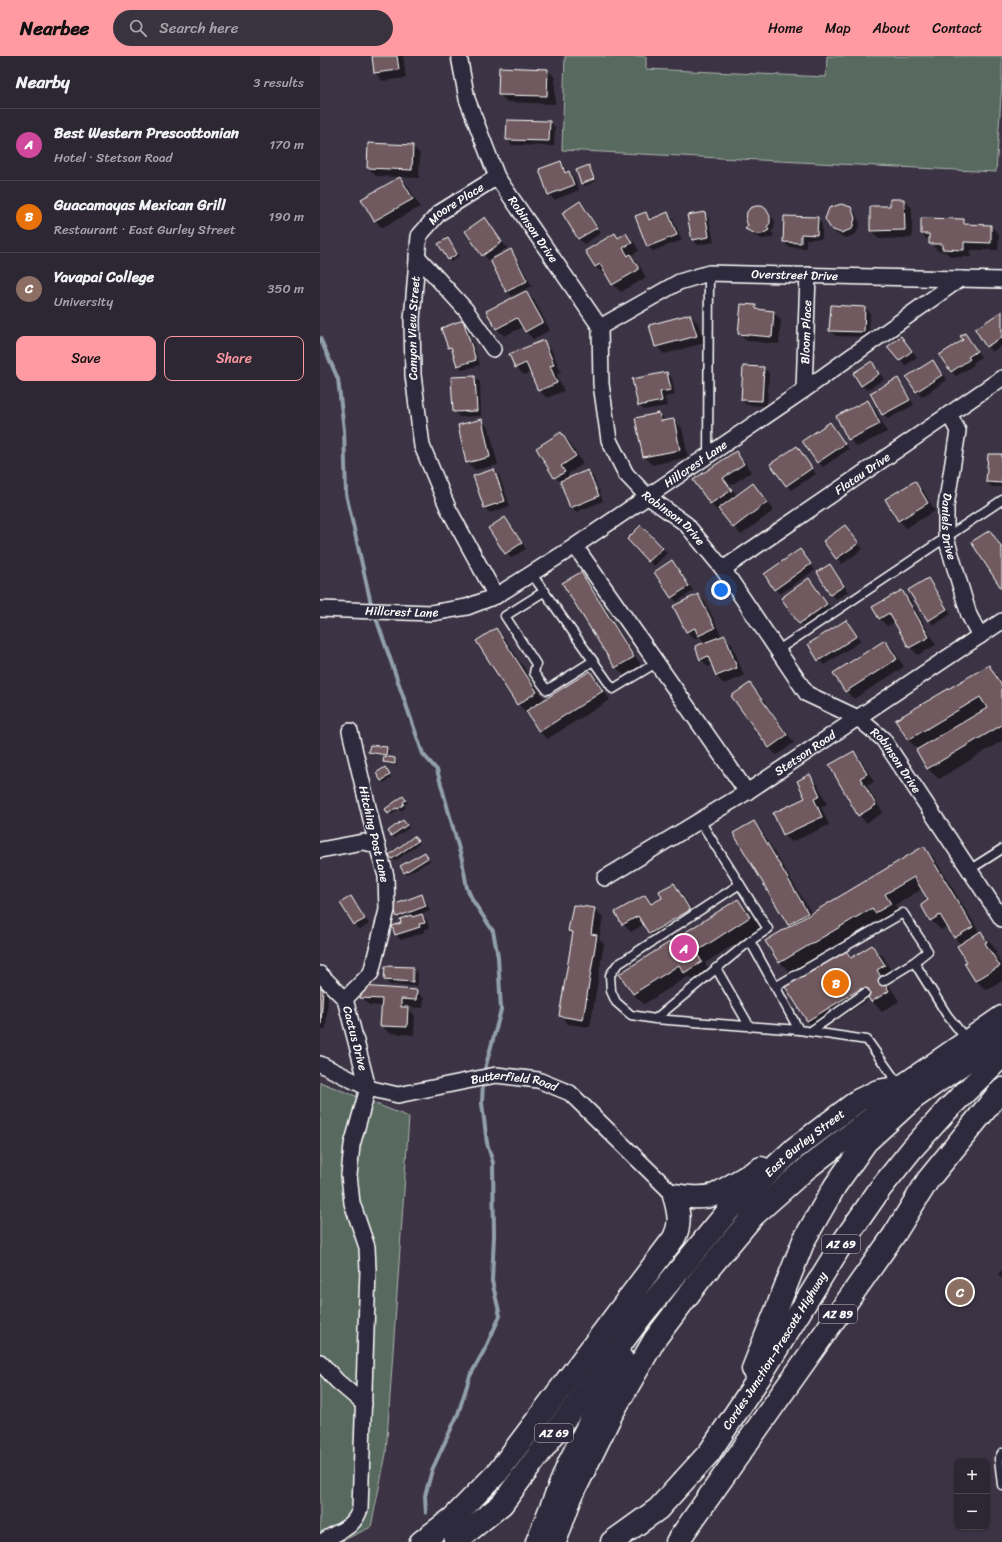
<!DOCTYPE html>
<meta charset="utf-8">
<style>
body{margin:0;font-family:Sriracha,sans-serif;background:#39333f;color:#f1f3f6}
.controls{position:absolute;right:12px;bottom:12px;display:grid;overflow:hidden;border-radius:8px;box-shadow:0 1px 3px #0004}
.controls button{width:36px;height:36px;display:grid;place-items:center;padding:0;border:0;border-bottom:1px solid #48444e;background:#2d2733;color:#f1f3f6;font:20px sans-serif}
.you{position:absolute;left:401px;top:534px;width:14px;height:14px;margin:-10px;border:3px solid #fff;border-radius:50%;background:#1a73e8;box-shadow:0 0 0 6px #1a73e833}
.badge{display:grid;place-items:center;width:26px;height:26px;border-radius:50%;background:#ff9aa2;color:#fff;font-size:13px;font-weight:700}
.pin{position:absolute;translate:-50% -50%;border:2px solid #fff;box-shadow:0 1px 4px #0006}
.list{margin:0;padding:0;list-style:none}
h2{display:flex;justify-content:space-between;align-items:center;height:52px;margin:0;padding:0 16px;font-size:17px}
h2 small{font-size:13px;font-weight:400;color:#a7a5ac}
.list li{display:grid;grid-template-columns:26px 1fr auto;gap:12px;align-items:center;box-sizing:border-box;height:72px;padding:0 16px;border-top:1px solid #48444e}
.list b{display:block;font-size:15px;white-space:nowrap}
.list p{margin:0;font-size:13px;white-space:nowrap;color:#a7a5ac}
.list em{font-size:13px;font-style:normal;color:#a7a5ac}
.actions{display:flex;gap:8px;padding:12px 16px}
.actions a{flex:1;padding:9px 0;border:1px solid #ff9aa2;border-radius:8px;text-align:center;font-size:14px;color:#ff9aa2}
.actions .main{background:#ff9aa2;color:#111}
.icon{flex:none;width:22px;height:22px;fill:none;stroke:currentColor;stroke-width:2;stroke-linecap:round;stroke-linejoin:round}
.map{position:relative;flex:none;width:682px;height:1486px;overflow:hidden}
header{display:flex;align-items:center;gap:24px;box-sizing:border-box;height:56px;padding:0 20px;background:#ff9aa2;color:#111}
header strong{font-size:19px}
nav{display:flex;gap:22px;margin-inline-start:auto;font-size:14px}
.search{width:280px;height:36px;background:#39333f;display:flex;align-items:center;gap:10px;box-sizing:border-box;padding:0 14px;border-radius:22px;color:#a7a5ac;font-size:15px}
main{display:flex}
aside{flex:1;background:#2d2733}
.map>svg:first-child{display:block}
</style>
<header>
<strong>Nearbee</strong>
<div class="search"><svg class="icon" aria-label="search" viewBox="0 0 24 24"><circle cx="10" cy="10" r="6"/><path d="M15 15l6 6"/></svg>Search here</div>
<nav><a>Home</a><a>Map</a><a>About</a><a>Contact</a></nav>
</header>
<main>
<aside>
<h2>Nearby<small>3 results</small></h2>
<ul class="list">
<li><span class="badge" style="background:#d1479c">A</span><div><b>Best Western Prescottonian</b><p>Hotel · Stetson Road</p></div><em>170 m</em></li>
<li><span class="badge" style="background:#e8710a">B</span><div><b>Guacamayas Mexican Grill</b><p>Restaurant · East Gurley Street</p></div><em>190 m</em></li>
<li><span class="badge" style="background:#8d6e63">C</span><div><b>Yavapai College</b><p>University</p></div><em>350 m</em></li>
</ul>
<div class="actions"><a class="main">Save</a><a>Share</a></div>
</aside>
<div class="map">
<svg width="682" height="1486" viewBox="0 0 682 1486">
<rect width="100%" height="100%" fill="#3c3444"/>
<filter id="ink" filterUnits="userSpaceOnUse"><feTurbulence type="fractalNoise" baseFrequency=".025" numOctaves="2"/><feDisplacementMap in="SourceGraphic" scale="8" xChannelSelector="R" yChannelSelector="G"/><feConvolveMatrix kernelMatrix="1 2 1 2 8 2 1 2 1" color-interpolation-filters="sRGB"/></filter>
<g filter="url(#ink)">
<path fill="#596a61" stroke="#acb4b0" d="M245,0h81v13l180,8 1,-21h175v26l-6,90 -434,-22z
M0,1026l89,35 -23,337 -15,73 -31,15h-20z"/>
<path fill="#0007" d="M53,0h30l3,22 -23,3 -8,-8z
M228,14l7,8v26l-48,-2 -8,-8z
M230,66l5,5 -1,19 -42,-1 -5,-6z
M93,90l7,8 -1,24 -43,-2 -8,-8z
M240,106l5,5 2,6 7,4 5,13 -25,10 -5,-6 -9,-24z
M269,110l7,15 -11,5 -3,-3z
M80,122l8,8 12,21 -38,21 -7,-8z
M584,144l8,8v30l-33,1 -8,-8 20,-24z
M260,146l5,6 16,25 -17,11 -5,-5 -16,-26z
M531,152l5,6 4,10 -4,10 -10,4 -9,-4 -6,-6z
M446,154l5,5 4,7 -1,6 -3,4 3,3 -3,3 -9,1 -10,-5 -5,-5z
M325,157l6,7 17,-6 5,5 9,21 -29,11 -5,-5z
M384,157l5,5 5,24 -16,3 -5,-5z
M465,161l32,1 5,6v15h-16v9l-17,-1 -5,-5z
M165,163l22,29 -19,12 -22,-29z
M643,164l6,5 22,1 8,8 -1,16h-27v7h-20l-5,-5 -8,-1 -16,-17z
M295,178l4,5 7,-4 8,7 5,9 -9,5 8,7 7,13v2l-24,14 -8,-7 -7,-12 -2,1 -8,-7 -9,-16z
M130,186l9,14 -8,6 -3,-2z
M191,195l5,5 16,30 -20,10 -5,-5z
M206,236l8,8 16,30 -17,9 -8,-8 -2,-4 -19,9 -8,-8z
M422,249l14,1 5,5 13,1 7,8 -2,24 -32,-3 -8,-7z
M545,252l5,5 -1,24 -33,-1 -6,-5z
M682,257v32l-10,7 -5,-5 -11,-17z
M370,259l8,8 6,20 -40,11 -8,-8z
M142,266l5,5 13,38 -17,5 -5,-5 -4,-13 -5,-5z
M645,278l5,5 11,18 -8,6 1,2 -18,11 -5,-5 13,-31z
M223,285l8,8 10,23 -4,2 2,7 -18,7v2l19,-8 4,9 -17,7 -8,-8 -8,-18 -7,3 -8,-8z
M586,287l11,14 -12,9 -16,-19z
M613,305l14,19 -25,17 -5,-5z
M551,307l13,16 -17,11 -5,-5z
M444,312l5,5 -2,33 -20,-1 -5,-5z
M347,317l5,5 3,17 -10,2 2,9 -23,4 -5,-5z
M155,321l5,5 1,34 -22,1 -5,-6z
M578,324l5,5 11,20 -26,14 -5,-5z
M548,346l7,7 12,23 -30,15 -8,-8z
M339,358l7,7 8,-1 8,8 6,29 -36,8 -8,-8 -8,-39z
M161,365l8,7 9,37 -23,5 -8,-8z
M510,367l19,26 -26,18 -5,-5z
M241,378l8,7 14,23 -15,10 2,4 18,-7 5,5 10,25 -27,11 -5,-5 -9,-23 -7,-7z
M477,391l19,27 -25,16 -5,-5z
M415,396l8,8 8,12 -21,14 7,10 16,-11 21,25 -33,25 -20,-25 -3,2 -7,-8 -16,-24z
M682,399v32h-10l-5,-5z
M174,414l5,5 11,31 -20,7 -5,-5 -11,-31z
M595,426l8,8 12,21 -29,17 -7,-8z
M185,462l5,5 16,26 -15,9 -5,-5z
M525,470l18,23 -21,15 -18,-23z
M321,471l26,26 -13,13 -26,-27z
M670,475l12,14v43l-29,-46z
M480,495l15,19 -35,24 -5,-5z
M352,505l5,5 16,25 -16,11 -5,-5z
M510,509l5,5 13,22 -12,7 -5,-5z
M261,517l7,8 53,84 -17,10 -8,-8 -52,-84z
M489,524l7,7 18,26 -26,18 -8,-8 -18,-25z
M607,524l6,5 18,29 -17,11 -5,-5z
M582,535l8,8 26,46 -18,10 -8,-8 -15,-25 -8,4 -7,-7z
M378,539l8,8 16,34 2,-1 8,8 12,32 -20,8 -8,-8 -4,-11 -4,2 -7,-8 5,-16 -6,-6 -6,2 -7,-7z
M526,565l15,20 -37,24 -5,-5z
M176,573l8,8 41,63 45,-28 8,8 12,20 -63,39 -8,-8 -12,-20 -1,1 -8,-8z
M565,585l8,8 11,18 -50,32 -8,-8z
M669,610l13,15v60l-63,38 -11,-10 -11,-19 1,-1 -10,-9 -11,-20z
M430,628l8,8 36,51 -17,12 -8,-7z
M67,692l2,3 -1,7 7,1 2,2v5l-11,-2 -2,-2 1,-6 -13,-2 -3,-2z
M533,697l8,7 13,22 -7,4 16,27 -17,10 -7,-8z
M67,715l4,7 -7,5 -2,-3z
M489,720l8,7 10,21 -6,3 8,18 -37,17 -8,-7 -10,-21 32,-16z
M85,743l3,4 -4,2 2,2 -5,4 -2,-2 -8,6 -2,-2z
M434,766l7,8 51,84 111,-67 11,11 46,75h1l10,10 6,9 -2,1 7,12v16l-16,9 -10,-10 -15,-35 -6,-7 -7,-12 -7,4 -10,-10 -2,-19 -7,-12 -27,16 5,9 -14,9 -5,-5 -91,55 -10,-11 11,-35 -2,-3z
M85,767l4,5 -15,10 -5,-7z
M97,784l2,4 -24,17 -5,-6z
M105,797l5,8 -23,13 -2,-2z
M354,828l7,8 16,26 -40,23 -8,-8 -5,-9 -13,8 -8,-8 22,-28 8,8 11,-6z
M101,839l5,6 4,10 -9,3 6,6 2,8 -5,1 1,3 -24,8 -5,-5 7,-11 -2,-4 -3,-4z
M31,842l5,5 13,21 -9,6 -5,-5 -14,-22z
M418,844l10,10 12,18 -55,35 6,9 -15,10 -7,-6 -45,28 -11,-10 -12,-20z
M254,850l21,3 8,8 -4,22 5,5 -14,83 -22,-3 -7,-8 13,-80 -5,-5z
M552,890l11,10 11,20 -8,5 13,20 -17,11 -12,-13 -52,32 -11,-10 37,-72 9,9z
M93,912l5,6 -1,12 -27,-1 -5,-6z
M0,933h3l5,5 -2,35h-6z
M96,935l8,8 -1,9 -14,-1v2l6,7 -1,19 -25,-2 -8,-8 2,-19 -14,-1 -8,-8z
M682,1214v9l-4,-5z"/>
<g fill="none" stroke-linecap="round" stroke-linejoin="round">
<path stroke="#92a0ac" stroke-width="4" d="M0,282l18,41 6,51 2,64 26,114
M55,559l48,139 14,16 25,90 5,28 6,13 20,30 5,26 3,53 -15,55 -2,9
M106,1457l-1,-17 7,-26 26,-56 12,-38 16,-29 14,-31 -8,-35 2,-46 -1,-72 -6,-20 -5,-40 1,-22"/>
</g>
<path fill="#705a60" stroke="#fff" d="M52,0h25l2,14 -25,3z
M179,11l49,2 -1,27 -49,-1z
M187,64l43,1 -1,20 -43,-1z
M48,87l45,2 -1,25 -45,-2z
M241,105l4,12 4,-2 5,14 -26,10 -9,-26z
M269,109l5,14 -13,5 -5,-14z
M80,121l13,22 -39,22 -13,-22z
M570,143h14l1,31 -35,1v-25h20z
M260,145l17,27 -19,11 -16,-26z
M521,148l10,3 4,11 -3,11 -11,4 -10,-4 -6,-10 4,-11z
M436,150h6l4,3 4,7v7l-3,4 2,3 -7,4h-6l-11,-5 3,-3 -2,-6 1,-8 3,-4z
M326,156l3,8 19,-8 9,23 -30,12 -12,-31z
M385,156l4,25 -17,3 -5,-25z
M464,160l34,1 -1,18 -16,-1v9l-18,-1z
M165,161l17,25 -20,14 -17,-25z
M601,162l43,1v5l27,1v18l-27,-1v8l-22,-1v-5h-13v-10h-8z
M295,177l3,5 8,-5 6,10 -9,5 5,8 2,-2 8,13v3l-26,15 -12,-21 -5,3 -10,-16z
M128,182l9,16 -9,6 -10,-16z
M191,193l16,32 -21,11 -16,-32z
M206,235l17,31 -18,10 -8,-14 -21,11 -10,-18z
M421,248l15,1v4l18,2 -2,26 -34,-3z
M511,249l34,2 -1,25 -35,-1z
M682,255v26l-16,10 -11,-18z
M370,258l7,22 -42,11 -6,-22z
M143,264l13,40 -19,6 -6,-19 -3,1 -7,-20z
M645,277l12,18 -9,6 2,2 -19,13 -12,-17 24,-15 -3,-4z
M581,280l11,15 -13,10 -12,-14z
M224,284l10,25 -4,1 7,17 -19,8 -12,-28 -11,5 -6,-14z
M613,304l9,15 -26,17 -10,-15z
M552,305l7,13 -18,12 -8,-13z
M423,310l21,1 -2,34 -21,-1z
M347,316l4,18 -11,2 2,9 -24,5 -6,-27z
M155,320l2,35 -24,1 -2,-35z
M578,322l12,22 -28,15 -12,-22z
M548,344l12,24 -32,16 -12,-24z
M339,357l2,8 13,-2 6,31 -37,7 -8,-39z
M162,363l8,38 -24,6 -8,-38z
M510,366l15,22 -28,19 -15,-22z
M241,376l15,24 -15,10 4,6 -11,6 -18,-30z
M477,390l15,22 -26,18 -16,-22z
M416,395l8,13 -21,14 9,12 -22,14 -17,-24z
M668,398h14v29l-16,-1z
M174,413l11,32 -21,7 -11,-32z
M268,414l11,26 -29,12 -10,-27z
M595,425l13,22 -30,18 -13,-22z
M433,427l14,19 -34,26 -15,-19z
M185,461l17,26 -17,11 -17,-26z
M321,469l22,23 -15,14 -21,-23z
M525,469l14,18 -23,16 -13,-18z
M670,474l12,18v39l-1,1 -30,-46z
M480,493l11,15 -37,26 -10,-16z
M352,504l17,26 -18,12 -17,-26z
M510,508l14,22 -14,9 -13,-23z
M261,516l53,85 -19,11 -53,-85z
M489,522l18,26 -28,20 -18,-26z
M608,522l19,31 -19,12 -20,-31z
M582,534l27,47 -20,11 -20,-35 -10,6 -7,-12z
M378,538l17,34 -17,8 -3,-8 -9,4 -13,-26z
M526,564l11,16 -39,25 -10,-17z
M176,572l41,64 -20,13 -41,-64z
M405,579l12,33 -21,8 -8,-20 -8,4 -5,-14z
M565,584l12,19 -52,33 -12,-19z
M669,609l13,21v39l-75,44 -11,-19 71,-42 -7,-11 -72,43 -13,-20z
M270,615l13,20 -64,41 -13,-21z
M430,627l37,52 -18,13 -38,-52z
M50,689l17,2 -1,8 -18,-3z
M534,695l13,23 -7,4 16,27 -18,11 -29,-51z
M64,700l11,2v6l-12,-2z
M65,711l5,8 -9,6 -5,-8z
M490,718l10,22 -6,3 8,18 -39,18 -10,-22 32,-15 -8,-17z
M83,740l3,4 -3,2 1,2 -6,5 -2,-1 -8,6 -3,-5z
M83,764l4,5 -16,11 -3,-5z
M434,765l54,92 -20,12 -55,-92z
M94,780l4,5 -26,18 -3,-4z
M604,790l49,81 -19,11 -14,-23 -10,6 -9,-16 7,-5 -14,-23 -29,17 6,10 -16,9 -3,-5 -93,55 -14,-22z
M105,796l3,6 -24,15 -4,-7z
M354,827l16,27 -41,24 -11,-18 -16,9 -7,-13 30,-17 6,9 11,-6 -3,-7z
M102,838l4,12 -29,11 -4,-12z
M31,840l14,23 -11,6 -14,-22z
M418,843l12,18 -54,35 6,10 -18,11 -5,-8 -46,29 -14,-20z
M253,849l22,3 -4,26 6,1 -14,85 -24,-4 14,-84 -5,-1z
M102,858l3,9 -6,1 1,3 -25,8 -3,-9 9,-3 -1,-4 11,-4 1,2z
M661,875l6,11 -2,1 15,23 -25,15 -11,-18 3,-1 -10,-16z
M552,889l13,20 -8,5 12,21 -18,11 -9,-14 -55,33 -23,-36 60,-37 7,10z
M65,910l28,1v15l-29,-2z
M41,930l56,4 -1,10 -15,-1v8h7l-1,20 -27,-1 2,-27 -22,-1z
M0,932h3l-2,37h-1z"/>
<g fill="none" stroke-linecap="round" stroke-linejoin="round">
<defs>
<path id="service" d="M388,399l1,-182
M211,517l82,116 43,-26
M225,535l-40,25 31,48 -2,9 13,17 46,-29
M458,594l224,-150
M380,765l68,108 -18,12 49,89 68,10 32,45
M649,814l33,-21
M420,828l-123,81 -7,10 1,16 5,11 15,13 24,4 144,11
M396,912l34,59
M563,925l31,-19
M455,931l128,-74 25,38 -14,11 33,53 20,25
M335,963l95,-78
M491,975l54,-38
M682,1397l-3,6 3,26"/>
<g id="minor">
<path id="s1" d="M139,0l8,43 30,78 103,150 1,57 8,56 17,34 21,22 39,28 37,45 84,125 51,24 25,21 119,180"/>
<path d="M97,200l49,54 27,39"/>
<path id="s2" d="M280,271l79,-45 30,-9 293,7"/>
<path id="s3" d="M484,334l4,-115"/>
<path id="s4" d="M629,358l9,17 -12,75v32l23,77 11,21"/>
<path d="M255,490l172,246"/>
<path id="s5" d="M403,513l279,-191"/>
<path id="s6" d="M176,540l-48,-88 -26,-62 -9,-71 -1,-55 7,-84 20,-23 58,-36"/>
<path id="s7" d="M0,553l111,4 36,-6 29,-11 79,-50 229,-156 156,-111"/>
<path d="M0,794l43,-8 14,3"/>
<path id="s8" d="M285,822l142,-86 255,-171"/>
<path id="s9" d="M0,918l25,25 23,89 -16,57 -3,30 3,28 15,44 1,23 -8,239c-7,21 -22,21 -38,33"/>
<path d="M25,943l26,-26 16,-63 -1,-34 -9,-31 -27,-114"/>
<path id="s10" d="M0,1008l48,24 30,7 98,-20 42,5 32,13 104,102"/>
<path d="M0,1306l17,19 27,23"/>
</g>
<g id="primary">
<path d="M433,1313l51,-129 31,-54 31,-44 48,-44 88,-62"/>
<path d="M101,1486l32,-24 45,-46 176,-234c8,-15 4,-28 0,-43 14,2 27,4 41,0l46,-27"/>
<path id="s11" d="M135,1486l47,-38 141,-190 86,-104 65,-61 65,-49 19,-9 23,-4 101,-70"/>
<path d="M217,1486l32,-79 53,-104"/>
<path d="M235,1486l16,-45 40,-82 44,-76 46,-61 52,-62 54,-48 66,-51 28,-30"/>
<path id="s12" d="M292,1486l46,-33 51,-56 50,-75 82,-133 39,-56 32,-40 35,-39 55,-54"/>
<path d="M357,1486l217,-307 34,-55 74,-91"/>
</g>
</defs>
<use href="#service" stroke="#fff" stroke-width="11"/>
<use href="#minor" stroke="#fff" stroke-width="18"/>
<use href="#primary" stroke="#fff" stroke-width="25"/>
<use href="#service" stroke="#2f2a3d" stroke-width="8"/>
<use href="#minor" stroke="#2f2a3d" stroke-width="15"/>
<use href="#primary" stroke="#2f2a3d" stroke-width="22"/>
</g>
</g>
<g text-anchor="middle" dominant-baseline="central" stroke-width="3" stroke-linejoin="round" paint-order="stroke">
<g fill="#2f2a3d" stroke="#c1bfc5" stroke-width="1">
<rect x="502" y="1179" width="38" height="18" rx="3"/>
<rect x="499" y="1249" width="38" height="18" rx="3"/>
<rect x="215" y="1368" width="38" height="18" rx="3"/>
</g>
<g font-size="11" font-weight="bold" fill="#fff">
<text x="521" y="1188">AZ 69</text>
<text x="518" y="1258">AZ 89</text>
<text x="234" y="1377">AZ 69</text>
</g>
<g font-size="12" fill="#fff" stroke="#2f2a3d">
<text stroke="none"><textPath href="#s6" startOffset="428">Moore Place</textPath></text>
<text stroke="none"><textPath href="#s1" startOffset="191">Robinson Drive</textPath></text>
<text stroke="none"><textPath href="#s2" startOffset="208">Overstreet Drive</textPath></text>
<text stroke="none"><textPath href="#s6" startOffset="286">Canyon View Street</textPath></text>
<text stroke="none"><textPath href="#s3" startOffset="58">Bloom Place</textPath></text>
<text stroke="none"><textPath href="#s7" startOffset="418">Hillcrest Lane</textPath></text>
<text stroke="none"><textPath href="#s5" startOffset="169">Flatau Drive</textPath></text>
<text stroke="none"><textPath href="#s1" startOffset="526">Robinson Drive</textPath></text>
<text stroke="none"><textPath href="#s4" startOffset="116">Daniels Drive</textPath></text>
<text stroke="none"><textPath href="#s7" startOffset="82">Hillcrest Lane</textPath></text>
<text stroke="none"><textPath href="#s8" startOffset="236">Stetson Road</textPath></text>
<text stroke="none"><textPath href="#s1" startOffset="862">Robinson Drive</textPath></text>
<text transform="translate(54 778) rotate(77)">Hitching Post Lane</text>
<text stroke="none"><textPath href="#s9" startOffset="76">Cactus Drive</textPath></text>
<text stroke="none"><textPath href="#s10" startOffset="203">Butterfield Road</textPath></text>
<text stroke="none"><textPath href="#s11" startOffset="533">East Gurley Street</textPath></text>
<text stroke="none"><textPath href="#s12" startOffset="254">Cordes Junction–Prescott Highway</textPath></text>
</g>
</g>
</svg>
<div class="controls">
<button>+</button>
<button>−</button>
</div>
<div class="you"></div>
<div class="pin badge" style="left:364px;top:892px;background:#d1479c">A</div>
<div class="pin badge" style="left:516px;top:927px;background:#e8710a">B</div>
<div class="pin badge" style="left:640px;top:1236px;background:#8d6e63">C</div>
</div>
</main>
